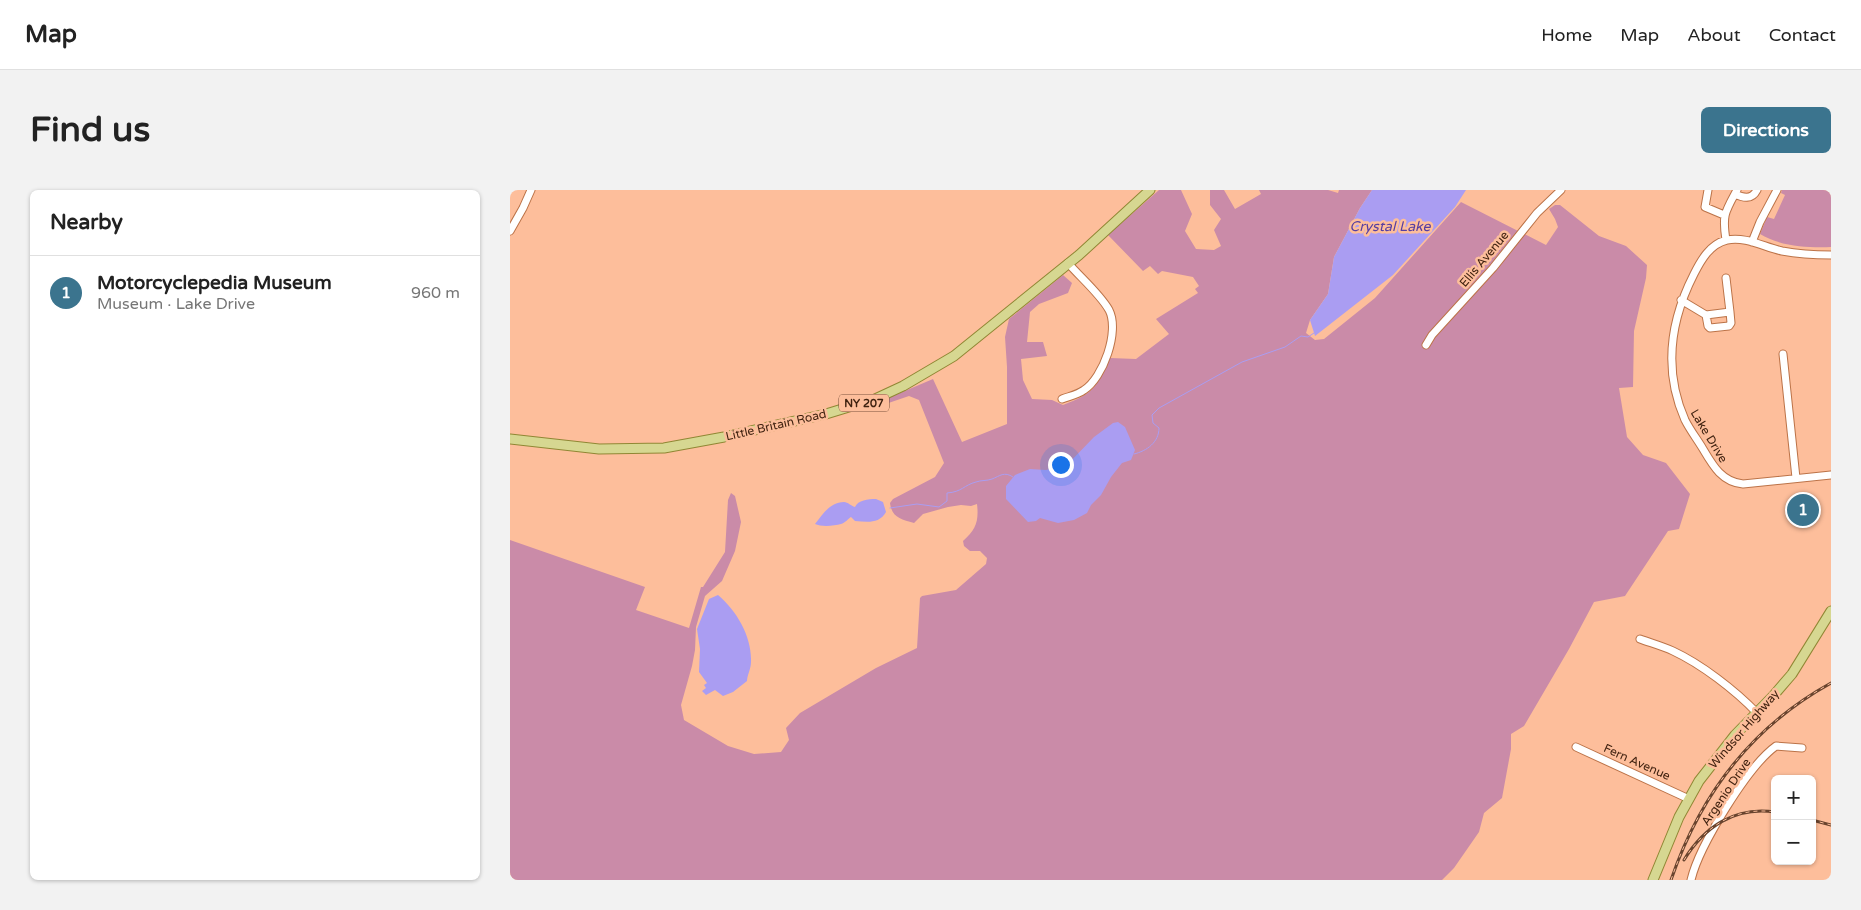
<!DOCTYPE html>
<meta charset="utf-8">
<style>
body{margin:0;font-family:"Varela Round",sans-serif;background:#f2f2f2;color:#222}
.controls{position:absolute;right:15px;bottom:15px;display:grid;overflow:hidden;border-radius:8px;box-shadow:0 1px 4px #0004}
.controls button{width:45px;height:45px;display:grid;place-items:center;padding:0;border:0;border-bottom:1px solid #e0e0e0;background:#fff;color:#222;font:25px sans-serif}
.you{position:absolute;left:550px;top:274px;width:18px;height:18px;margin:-12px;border:4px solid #fff;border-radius:50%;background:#1a73e8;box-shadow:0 0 0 8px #1a73e833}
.badge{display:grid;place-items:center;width:32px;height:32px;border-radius:50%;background:#3b748e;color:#fff;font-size:16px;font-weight:700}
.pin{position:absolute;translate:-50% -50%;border:2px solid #fff;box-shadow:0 1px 5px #0006}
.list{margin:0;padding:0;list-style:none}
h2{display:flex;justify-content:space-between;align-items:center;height:65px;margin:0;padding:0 20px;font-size:21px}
h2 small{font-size:16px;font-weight:400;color:#767676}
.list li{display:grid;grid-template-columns:32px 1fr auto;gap:15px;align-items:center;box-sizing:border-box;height:75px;padding:0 20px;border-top:1px solid #e0e0e0}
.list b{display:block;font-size:19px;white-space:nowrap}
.list p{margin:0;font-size:16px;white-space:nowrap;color:#767676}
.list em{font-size:16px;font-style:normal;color:#767676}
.map{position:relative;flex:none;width:1321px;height:690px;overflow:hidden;border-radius:8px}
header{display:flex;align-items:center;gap:30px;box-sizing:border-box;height:70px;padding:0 25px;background:#fff;border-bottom:1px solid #e0e0e0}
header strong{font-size:24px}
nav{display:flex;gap:28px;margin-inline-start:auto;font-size:18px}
.intro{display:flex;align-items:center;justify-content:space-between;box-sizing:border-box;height:120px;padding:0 30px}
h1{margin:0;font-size:35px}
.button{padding:12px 22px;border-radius:8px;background:#3b748e;color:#fff;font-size:18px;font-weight:700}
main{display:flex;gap:30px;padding:0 30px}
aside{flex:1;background:#fff;border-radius:8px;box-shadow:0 1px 4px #0004}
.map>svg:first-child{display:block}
</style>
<header>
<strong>Map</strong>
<nav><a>Home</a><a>Map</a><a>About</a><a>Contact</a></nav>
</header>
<div class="intro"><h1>Find us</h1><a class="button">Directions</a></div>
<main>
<aside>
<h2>Nearby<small></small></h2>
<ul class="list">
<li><span class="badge">1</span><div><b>Motorcyclepedia Museum</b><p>Museum · Lake Drive</p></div><em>960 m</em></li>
</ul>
</aside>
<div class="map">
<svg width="1321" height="690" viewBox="0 0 1321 690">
<rect width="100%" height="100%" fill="#fdbe9b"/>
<path fill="#ca8ba8" d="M649,0h22l11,24 -7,17 11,18 18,1 7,-4 -7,-16 7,-11 -11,-14v-15h14l11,19 26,-15 -2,-4h69l10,3 1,-3h33l-12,18 -26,49 -6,37 -18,26 -4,13 9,7 9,-1 51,-41 86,-96 85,43 12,-18 -3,-8 -6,-10 6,-4h5l39,31 27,10 21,19 -1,13 -12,53 -1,56 -14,1 8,49 16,18 23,8 24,31 -11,35 -11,2 -43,65 -31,6 -25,47 -45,77 -13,8v15l-9,49 -18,15 -5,19 -25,36 -12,12h-932v-340l135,47 -9,23 53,18 12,-41h2l22,-35 3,-52 3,-7 4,3 6,26 -6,29 -13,30 -17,15 -9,31 -1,23 -3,16 -11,39 3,15 44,26 26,8 27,-2 8,-12 -3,-12 14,-15 76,-45 41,-20 3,-50 2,-2 34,-6 30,-26 1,-6 -7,-7h-10l-6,-5 -1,-5c13,-11 16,-20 14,-37l-6,2 -10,-1 -13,2 -25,7 -9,9c-13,-4 -22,-5 -24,-20l3,-4 42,-22 9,-14 -25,-63 -10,-4 -47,16 -2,-2 73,-31 29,63 45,-18v-57l-2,-30 4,-18 54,-44 9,8 -4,10 -29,11 -9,8 -3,30h16l4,14 -26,3 2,21 9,19 20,1 11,5c32,-12 32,-17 47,-47l26,1 33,-25 -13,-15 42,-26 -3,-4 4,-3 -6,-9 -31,-6 -4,3 -8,-8 -7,5 -35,-36z
M1272,0h49v57c-23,1 -52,-1 -71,-13l7,-17 7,2 11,-24 -4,-2z"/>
<path fill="#aa9df2" d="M862,0h94l-11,17 -62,68 -78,61 -5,-16 18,-26 6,-37 26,-49z
M608,232l7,5 10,23 -4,10 -9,3 -11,14 -10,18 -10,10 -4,8 -13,7 -16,3 -18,-5 -4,3 -8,1 -22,-23v-13l9,-11 15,-6 16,1 21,-5 27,-28 19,-14z
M366,309l7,3 3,10c-7,12 -18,10 -31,9l-4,-4c-3,2 -6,6 -10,7 -7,2 -20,3 -26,0 8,-10 14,-21 29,-22 4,0 7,4 11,5 3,-7 13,-8 21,-8z
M208,405c19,16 34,42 33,67 0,7 -4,13 -4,19l-14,11 -10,4 -8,-6 -9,5 -4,-4 4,-3 -2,-3 3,-2 -8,-11 1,-23 -3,-20 12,-30z"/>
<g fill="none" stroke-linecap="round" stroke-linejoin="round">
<path stroke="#aa9df2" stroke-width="1" d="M624,264c13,-3 25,-12 25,-26l-6,-5 -1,-8 7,-7 83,-46 43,-15 16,-11 7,1 6,-4
M380,318l27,-4 22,3 8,-6v-8c15,-1 17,-8 29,-11 5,-2 11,-1 16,-3 8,-3 12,-8 21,-2"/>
<defs>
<path id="minor" d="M1198,0l-3,17 19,8
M1225,4c8,4 17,6 22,-4
M0,41l13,-23 8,-18
M1216,50c-4,-25 -1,-28 11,-50
M1242,52l8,-20 17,-32
M1321,65c-16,0 -33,-1 -49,-4 -18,-4 -37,-15 -55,-11 -17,4 -26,20 -33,34 -24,47 -31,96 -9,146 5,10 12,19 18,29 10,17 19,33 40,35l88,-9
M1171,110l25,15 24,-3 -4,-34
M1196,125l2,11 2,2 19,-2 2,-3 -1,-11
M916,155l6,-10 61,-67 44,-55 24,-23
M1273,164l13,124
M552,209c8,-3 15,-4 22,-9 19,-12 36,-59 25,-80 -9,-16 -29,-33 -41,-47
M1130,449c11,4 22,7 33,12 28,13 62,39 84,62
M1066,557l113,52
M1181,690c8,-34 57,-114 85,-134l26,2"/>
<path id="major" d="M0,249l89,10 65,-1 60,-11 102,-23 49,-15 28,-13 51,-30 125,-101 71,-65
M1143,690l26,-63 20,-36 36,-46 38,-39 19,-22 39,-63"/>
</defs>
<use href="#minor" stroke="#bc7348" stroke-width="9"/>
<use href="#major" stroke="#908734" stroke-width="11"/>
<use href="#minor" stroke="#fff" stroke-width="7"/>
<use href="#major" stroke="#d6d791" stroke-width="9"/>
<defs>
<path id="rail" d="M1302,630l19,5
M1174,670c20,-33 51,-54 91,-48
M1161,690c29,-85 80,-153 160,-197"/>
</defs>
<use href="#rail" stroke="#69442e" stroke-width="3"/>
<use href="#rail" stroke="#fdbe9b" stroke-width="1" stroke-dasharray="4" stroke-linecap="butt"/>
</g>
<g text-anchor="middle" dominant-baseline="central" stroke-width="5" stroke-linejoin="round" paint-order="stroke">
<rect fill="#fdbe9b" stroke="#79513a" stroke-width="1" x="329" y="204.5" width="50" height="17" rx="4"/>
<g font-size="11" font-weight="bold" fill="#402210">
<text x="354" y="213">NY 207</text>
</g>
<g font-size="12" fill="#402210" stroke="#fdbe9b">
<text transform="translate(974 69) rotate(-50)">Ellis Avenue</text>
<text transform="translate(266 235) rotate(-13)">Little Britain Road</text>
<text transform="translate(1199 246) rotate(59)">Lake Drive</text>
<text transform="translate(1234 539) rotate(-49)">Windsor Highway</text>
<text transform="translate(1127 572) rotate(24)">Fern Avenue</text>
<text transform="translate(1216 602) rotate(-56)">Argenio Drive</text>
</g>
<g font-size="14" font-style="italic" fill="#563ea1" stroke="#fdbe9b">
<text x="880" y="36">Crystal Lake</text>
</g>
</g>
</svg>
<div class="controls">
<button>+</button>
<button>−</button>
</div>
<div class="you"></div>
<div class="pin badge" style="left:1293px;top:320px">1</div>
</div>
</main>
